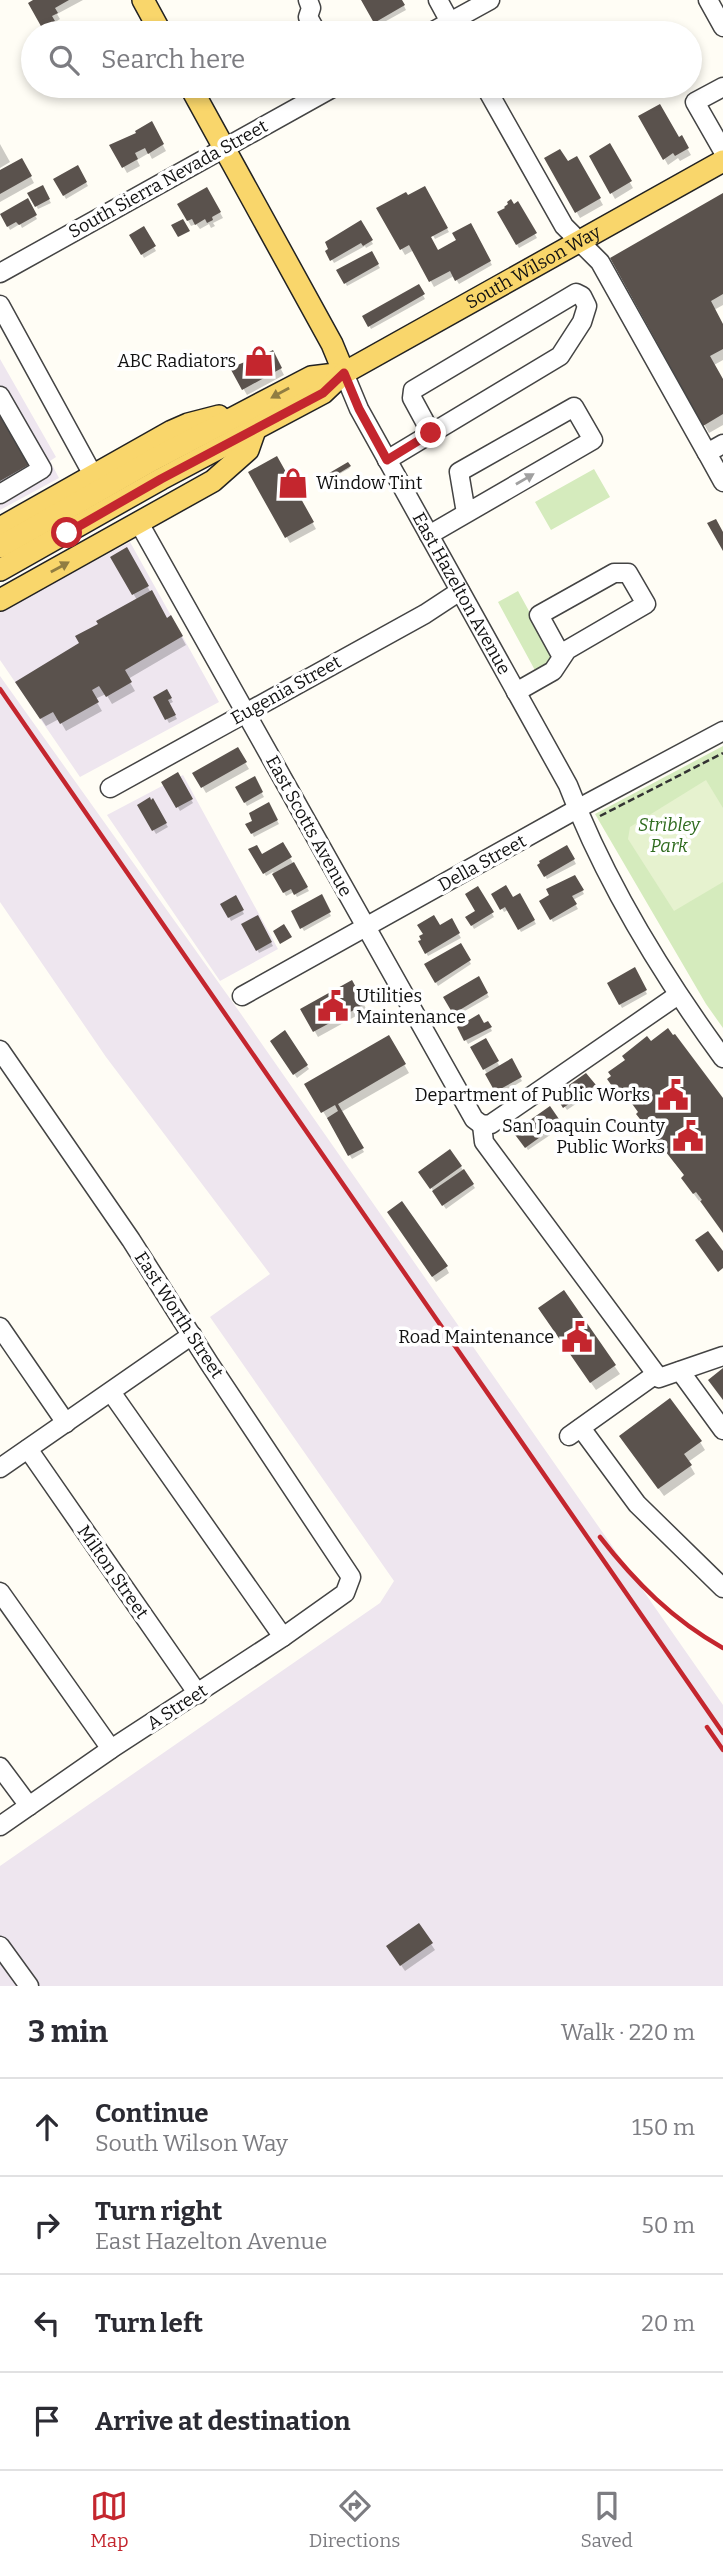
<!DOCTYPE html>
<meta charset="utf-8">
<style>
body{margin:0;font-family:Bitter,serif;background:#f2f2f3;color:#2b2b33}
.stop{position:absolute;width:21px;height:21px;margin:-16px;border:5px solid #c4262e;border-radius:50%;background:#fff}
.stop.end{background:#c4262e;border-color:#fff;box-shadow:0 2px 7px #0008}
.list{margin:0;padding:0;list-style:none}
h2{display:flex;justify-content:space-between;align-items:center;height:91px;margin:0;padding:0 28px;font-size:30px}
h2 small{font-size:23px;font-weight:400;color:#7c7c81}
.list li{display:grid;grid-template-columns:46px 1fr auto;gap:21px;align-items:center;box-sizing:border-box;height:98px;padding:0 28px;border-top:2px solid #e1e1e2}
.list b{display:block;font-size:26px;white-space:nowrap}
.list p{margin:0;font-size:23px;white-space:nowrap;color:#7c7c81}
.list em{font-size:23px;font-style:normal;color:#7c7c81}
.icon{flex:none;width:38px;height:38px;fill:none;stroke:currentColor;stroke-width:2;stroke-linecap:round;stroke-linejoin:round}
.map{position:relative;flex:none;width:723px;height:1986px;overflow:hidden}
.search{position:absolute;background:#fff;box-shadow:0 4px 10px #0003;left:21px;right:21px;top:21px;height:77px;display:flex;align-items:center;gap:18px;box-sizing:border-box;padding:0 24px;border-radius:38px;color:#7c7c81;font-size:26px}
.sheet{height:483px;background:#fff}
nav{display:flex;justify-content:space-around;align-items:center;box-sizing:border-box;height:98px;border-top:2px solid #e1e1e2;background:#fff;font-size:19px;color:#7c7c81}
nav a{display:grid;justify-items:center;gap:4px}
nav .on{color:#c4262e}
.map>svg:first-child{display:block}
</style>
<div class="map">
<svg width="723" height="1986" viewBox="0 0 723 1986">
<rect width="100%" height="100%" fill="#fffdf5"/>
<path fill="#eee6ef" d="M0,359l56,98 -6,4 9,17 -59,32z
M130,542l89,160 -139,75 -80,-117v-48z
M0,676l241,338 482,691v281h-723v-120l380,-263 14,-22 -184,-264 60,-43 -164,-217 -106,-155z
M183,775l95,174 -58,32 -113,-166z"/>
<path fill="#d5ebbd" d="M594,469l16,28 -59,33 -16,-28z
M518,591l39,71 -20,12 -39,-72z
M723,746v282l-17,-24 -111,-190z"/>
<path fill="#e6f2cf" d="M706,780l17,28v74l-49,29 -46,-72 2,-12z"/>
<path fill="#0003" d="M37,0h46l-26,14 3,5 -6,4 2,4 -9,6 -17,-29z
M366,0h35l5,10 -29,16 -13,-25z
M641,117l38,22 2,-1 10,17 -11,6 -2,-3 -10,7z
M151,123l15,28 -14,8 -3,-6 -12,7 3,6 -13,7 -15,-27 26,-13z
M0,144l10,18 -10,6z
M609,146l24,42 -18,11 -24,-43z
M577,158l26,47 -23,13 -33,-59 20,5z
M22,160l12,23 -34,19v-30z
M77,167l11,19 -22,13 -11,-20z
M42,187l9,16 -13,6 -8,-15z
M424,188l25,44 -14,7 -24,-43z
M207,189l16,29 -10,5 2,3 -4,2 -2,-4 -9,5 -4,-5 -5,2 -12,-22z
M723,195v110l-9,5 9,17v33l-9,5 9,17v43l-14,8 -97,-174z
M27,201l10,18 -15,9 -2,-4 -10,6 -8,-15z
M517,203l20,35 -18,10 -19,-35z
M378,209l59,43 21,-11 12,-16 22,40 -33,19 -5,-8 -20,11 -20,-37 -9,5z
M361,223l12,21 -7,4 -1,-2 -31,17 -7,-12z
M144,229l12,22 -12,7 -12,-22z
M371,253l9,15 -33,18 -8,-15z
M418,286l7,13 -54,30 -7,-13z
M272,352l12,23 -37,20 -15,-26z
M0,409l35,63 -35,19z
M277,458l39,71 -26,14 -39,-71z
M348,465l2,3 -25,14 4,7 -2,1 -5,-10z
M127,550l39,70 5,-2 15,27 -58,34 7,12 -23,13 -6,-10 -11,5 7,12 -36,20 -7,-12 -13,7 -24,-36 115,-90 -25,-42z
M167,692l6,10 -4,2 8,15 -8,4 -14,-25z
M237,749l12,20 -43,24 -11,-19z
M177,774l16,29 -13,8 -16,-29z
M254,779l10,18 -17,9 -10,-18z
M150,799l18,28 -12,7 -17,-29z
M268,805l11,19 -25,13 -6,-12 7,-4z
M282,844l27,47 -12,6 -3,-5 -8,4 -13,-24 -7,4 -15,-26 11,6z
M567,847l9,17 -29,15 -8,-14z
M575,877l9,17 -11,6 5,9 -25,13 -12,-20z
M478,889l16,28 -20,12 -6,-11 9,-6z
M494,894l18,5 8,-4 16,29 -15,8 -13,-22 -4,2z
M321,897l10,19 -27,15 -11,-19z
M236,898l8,16 -13,7 -8,-16z
M257,917l16,29 -14,7 -15,-28z
M451,921l10,17 -33,18 -8,-14z
M460,945l11,19 -33,22 -12,-22z
M634,970l13,24 -25,14 -13,-24z
M478,979l11,18 -33,19 -11,-19z
M351,983l16,27 -49,27 -15,-27z
M488,1023l4,8 -24,13 -9,-16z
M284,1033l25,36 -12,9 -25,-37z
M389,1038l20,35 -68,39 23,40 -12,7 -45,-74z
M485,1040l15,27 11,-6 11,20 -23,14 -27,-48z
M586,1075l10,15 -29,20 -10,-15z
M614,1087l109,14v131l-22,-32 -2,1 -11,-15 -3,-10 -42,-54 -3,-9 -12,-16 -5,4z
M550,1108l12,19 -34,23 -12,-18z
M461,1167l14,21 -29,21 -25,-36z
M393,1218l53,49 3,6 -13,9z
M563,1292l57,82 -24,16 -51,-73z
M700,1442l5,8 -17,12 7,12 -31,22 -38,-52z
M419,1926l16,24 -30,21 -13,-19z"/>
<path fill="#5a524d" d="M33,0h36l-14,8 3,5 -6,3 3,5 -13,7 -14,-25z
M361,0h41l3,5 -31,18z
M660,104l19,33 3,-2 7,13 -14,8 -2,-3 -10,7 -25,-44z
M152,121l12,23 -16,10 -3,-6 -10,5 3,6 -16,9 -13,-23 27,-12 -1,-2z
M610,143l22,38 -22,13 -21,-38z
M560,149l8,12 9,-5 24,42 -26,15 -31,-55z
M22,158l10,18 -32,18v-24z
M78,165l9,17 -24,14 -10,-17z
M43,185l7,14 -15,8 -8,-14z
M425,186l23,42 -17,9 7,13 18,-10 -4,-7 19,-10 20,38 -36,20 -5,-10 -21,11 -20,-37 -9,5 -24,-42 30,-16 2,3z
M207,187l14,25 -9,5 1,3 -6,3 -2,-4 -10,6 -3,-6 -5,2 -10,-17z
M723,193v101l-12,7 12,23v25l-13,7 13,23v35l-20,12 -93,-168z
M28,198l9,17 -18,10 -3,-3 -9,5 -7,-13z
M511,199l3,5 4,-3 19,32 -21,12 -19,-33 8,-4 -1,-1 4,-3 -1,-2z
M183,219l7,12 -12,6 -7,-12z
M361,220l12,20 -10,6 -2,-3 -31,18 -5,-10 3,-2 -3,-7z
M144,226l12,20 -15,9 -12,-20z
M372,251l7,13 -35,20 -8,-14z
M419,284l6,10 -57,33 -6,-11z
M258,350l5,5 10,-5 9,18 -40,22 -12,-22 22,-9 -2,-5z
M0,406l32,57 -32,18z
M277,456l37,66 -29,16 -37,-66z
M348,462l3,4 -25,15 4,6 -5,3 -6,-11z
M716,519l7,13v19l-16,-28z
M127,547l22,39 -17,9 -22,-38z
M152,590l15,28 4,-3 12,21 -58,34 7,12 -26,15 -7,-11 -7,4 7,12 -39,22 -7,-12 -13,7 -25,-37 64,-39 -4,-7 23,-12 -2,-3z
M167,689l5,9 -4,2 8,15 -11,5 -12,-23z
M238,747l9,15 -46,26 -9,-15z
M178,772l15,27 -17,9 -15,-26z
M255,776l8,16 -19,11 -9,-16z
M150,797l1,3 2,-2 14,25 -15,8 -15,-26z
M269,802l9,18 -27,14 -6,-10 7,-3 -3,-8z
M283,842l9,15 -29,17 -15,-25 9,-4 5,9z
M567,845l8,14 -31,18 -7,-12 3,-2 -1,-2z
M294,862l14,25 -14,8 -3,-6 -8,4 -11,-19z
M575,875l9,15 -12,6 5,8 -27,16 -11,-19 10,-6 -3,-6z
M506,885l7,12 7,-4 15,27 -17,10 -13,-23 -5,3 -9,-16z
M478,886l16,26 -23,14 -6,-9 10,-6 -10,-17z
M322,894l9,18 -31,17 -9,-18z
M236,895l8,15 -16,8 -8,-14z
M258,915l14,27 -16,9 -15,-27z
M434,915l6,10 12,-7 8,15 -35,21 -7,-13 3,-1 -2,-4 4,-2 -6,-9z
M284,924l8,13 -12,7 -7,-13z
M461,943l10,17 -36,23 -11,-19z
M635,967l12,23 -28,15 -12,-22z
M479,976l9,17 -35,21 -10,-17z
M352,980l13,24 -52,28 -13,-23z
M479,1014l5,9 4,-2 4,6 -28,14 -7,-14z
M668,1028l5,7 2,-1 48,64v135l-23,-32 2,-1 -6,-8 -3,2 -12,-16 3,-3 -48,-61 2,-2 -16,-22 -5,3 -10,-14 4,-3 -3,-4 17,-12 -3,-4 25,-20 4,5z
M285,1030l23,35 -15,10 -23,-34z
M389,1035l17,29 -68,40 26,44 -16,8 -21,-38 11,-7 -3,-6 -14,8 -17,-29z
M486,1038l13,23 -16,9 -13,-23z
M512,1058l10,19 -27,15 -10,-18z
M586,1073l10,12 -33,23 -8,-13z
M550,1106l11,16 -36,26 -12,-16z
M450,1149l12,17 -32,23 -12,-17z
M464,1169l10,15 -32,22 -10,-15z
M402,1201l46,65 -16,11 -45,-65z
M708,1231l15,20v17l-5,4 -23,-32z
M564,1290l52,75 -26,18 -52,-75z
M723,1368v32l-15,-20z
M670,1398l32,43 -18,13 8,11 -34,24 -39,-53z
M419,1923l14,20 -33,23 -14,-20z"/>
<g fill="none" stroke-linecap="round" stroke-linejoin="round">
<defs>
<g id="minor">
<path d="M308,0l3,8 -3,9 9,16"/>
<path d="M438,0l18,33"/>
<path d="M708,0l15,27"/>
<path d="M430,33l60,-33"/>
<path d="M485,86l79,140 36,36 107,191 16,-9"/>
<path d="M723,87l-28,15 28,49"/>
<path d="M0,273l336,-187"/>
<path d="M0,305l93,170"/>
<path id="s1" d="M344,373l15,36 209,376c36,94 95,191 155,273"/>
<path d="M0,396l42,73 -42,25"/>
<path d="M707,453l16,29"/>
<path d="M387,460l173,-104 22,-34 5,-16 -5,-10 -6,-3 -163,97 -1,8 19,35"/>
<path d="M139,523l335,596 8,6"/>
<path d="M429,535l164,-95 -19,-33 -115,65 7,41"/>
<path d="M516,692l37,-21 14,-21 79,-46 -18,-31h-14l-75,42 23,42"/>
<path d="M110,788l315,-174 35,-23"/>
<path d="M242,996l335,-187 146,-78"/>
<path d="M0,1050l131,190 78,123 142,214 -6,16 -62,44 -172,112 -111,77"/>
<path d="M482,1125l2,17 175,236 64,-22"/>
<path d="M482,1125l9,-1 187,-129"/>
<path d="M0,1327l66,96"/>
<path d="M680,1371l43,59"/>
<path d="M111,1392l172,245"/>
<path d="M581,1428l56,76 86,84"/>
<path d="M569,1436l87,-62"/>
<path d="M28,1449l170,245"/>
<path d="M0,1468l192,-133"/>
<path d="M0,1592l111,157"/>
<path d="M0,1767l29,39"/>
<path d="M0,1946l29,40"/>
</g>
<g id="major">
<path d="M143,0l18,33"/>
<path d="M190,86l142,258 12,29"/>
<path d="M0,528l172,-97 16,-7 31,-8"/>
<path d="M0,547l151,-86 160,-84 33,-4"/>
<path id="s2" d="M0,570l161,-91 162,-86 21,-20 379,-212"/>
<path d="M0,600l213,-119 35,-31 7,-20"/>
</g>
</defs>
<use href="#minor" stroke="#444" stroke-width="21"/>
<use href="#major" stroke="#222" stroke-width="24"/>
<path stroke="#333" stroke-width="2.5" stroke-dasharray="7 3.5" stroke-linecap="butt" d="M600,816l123,-63"/>
<use href="#minor" stroke="#fff" stroke-width="18"/>
<use href="#major" stroke="#f9d66b" stroke-width="21"/>
<path stroke="#c4262e" stroke-width="4.5" d="M0,689l723,1044
M600,1537c35,45 73,83 123,111
M707,1727l16,23"/>
</g>
<defs><path id="oneway-solid" d="M-6-.8H1V-3.2L6.5 0L1 3.2V.8H-6Z" transform="scale(1.75)"/></defs>
<g fill="#917d42">
<use href="#oneway-solid" transform="translate(280 393) rotate(151)"/>
<use href="#oneway-solid" transform="translate(60 567) rotate(-29)"/>
</g>
<use fill="#a0a0a0" href="#oneway-solid" transform="translate(525 479) rotate(-30)"/>
<g fill="none" stroke-linecap="round" stroke-linejoin="round">
<path stroke="#c4262e" stroke-width="9" d="M67,533l94,-54 162,-86 21,-20 15,36 28,51 44,-27"/>
</g>
<defs>
<symbol id="shop-bare" viewBox="-9 -9 18 18"><path d="M-5-2.5h2.3a2.7 3.5 0 0 1 5.4 0H5L5.5 6h-11ZM-1.5-2.5h3a1.5 2.3 0 0 0-3 0Z" fill="#c4262e" stroke="#fff" stroke-width="2.5" paint-order="stroke"/></symbol>
<symbol id="civic-bare" viewBox="-9 -9 18 18"><path d="M-.6-6.5H3V-4.5H.6V-3L4-1V1h2V6H-6V1h2V-1L-.6-3ZM-1.2 2.5V6h2.4V2.5Z" fill="#c4262e" stroke="#fff" stroke-width="2.5" paint-order="stroke"/></symbol>
</defs>
<g fill-rule="evenodd">
<use href="#shop-bare" x="237" y="339" width="44" height="44"/>
<use href="#shop-bare" x="271" y="461" width="44" height="44"/>
<use href="#civic-bare" x="311" y="984" width="44" height="44"/>
<use href="#civic-bare" x="651" y="1073" width="44" height="44"/>
<use href="#civic-bare" x="666" y="1114" width="44" height="44"/>
<use href="#civic-bare" x="555" y="1315" width="44" height="44"/>
</g>
<g text-anchor="middle" dominant-baseline="central" stroke-width="7" stroke-linejoin="round" paint-order="stroke">
<g font-size="18" fill="#111" stroke="#fff">
<text transform="translate(168 179) rotate(-29)">South Sierra Nevada Street</text>
<text stroke="none"><textPath href="#s2" startOffset="614">South Wilson Way</textPath></text>
<text stroke="none"><textPath href="#s1" startOffset="250">East Hazelton Avenue</textPath></text>
<text transform="translate(286 690) rotate(-29)">Eugenia Street</text>
<text transform="translate(309 826) rotate(61)">East Scotts Avenue</text>
<text transform="translate(482 863) rotate(-29)">Della Street</text>
<text transform="translate(179 1315) rotate(57)">East Worth Street</text>
<text transform="translate(113 1572) rotate(55)">Milton Street</text>
<text transform="translate(177 1707) rotate(-33)">A Street</text>
</g>
<g font-size="18" fill="#111" stroke="#fff" text-anchor="end">
<text x="236" y="361">ABC Radiators</text>
<text x="316" y="483" text-anchor="start">Window Tint</text>
<text x="356" y="996" text-anchor="start">Utilities<tspan x="356" dy="21">Maintenance</tspan></text>
<text x="650" y="1095">Department of Public Works</text>
<text x="665" y="1126">San Joaquin County<tspan x="665" dy="21">Public Works</tspan></text>
<text x="554" y="1337">Road Maintenance</text>
</g>
<g font-size="18" font-style="italic" fill="#2f6b1f" stroke="#fff">
<text x="669" y="825">Stribley<tspan x="669" dy="21">Park</tspan></text>
</g>
</g>
</svg>
<div class="stop" style="left:67px;top:533px"></div>
<div class="stop end" style="left:431px;top:433px"></div>
<div class="search"><svg class="icon" aria-label="search" viewBox="0 0 24 24"><circle cx="10" cy="10" r="6"/><path d="M15 15l6 6"/></svg>Search here</div>
</div>
<section class="sheet">
<h2>3 min<small>Walk · 220 m</small></h2>
<ul class="list">
<li><svg class="icon" aria-label="ahead" viewBox="0 0 24 24"><path d="M12 20V5M6 11l6-6 6 6"/></svg><div><b>Continue</b><p>South Wilson Way</p></div><em>150 m</em></li>
<li><svg class="icon" aria-label="right" viewBox="0 0 24 24"><path d="M7 20v-9h11M14 6l5 5-5 5"/></svg><div><b>Turn right</b><p>East Hazelton Avenue</p></div><em>50 m</em></li>
<li><svg class="icon" aria-label="left" viewBox="0 0 24 24"><path d="M17 20v-9H6M10 6l-5 5 5 5"/></svg><div><b>Turn left</b></div><em>20 m</em></li>
<li><svg class="icon" aria-label="arrive" viewBox="0 0 24 24"><path d="M6 21V4h12l-3 4 3 4H6"/></svg><div><b>Arrive at destination</b></div></li>
</ul>
</section>
<nav>
<a class="on"><svg class="icon" aria-label="map" viewBox="0 0 24 24"><path d="M3 6l6-2 6 2 6-2v14l-6 2-6-2-6 2zM9 4v14M15 6v14"/></svg>Map</a>
<a><svg class="icon" aria-label="directions" viewBox="0 0 24 24"><path d="M12 3l9 9-9 9-9-9zM9 14v-3h6M13 9l2 2-2 2"/></svg>Directions</a>
<a><svg class="icon" aria-label="saved" viewBox="0 0 24 24"><path d="M7 4h10v16l-5-4-5 4z"/></svg>Saved</a>
</nav>
